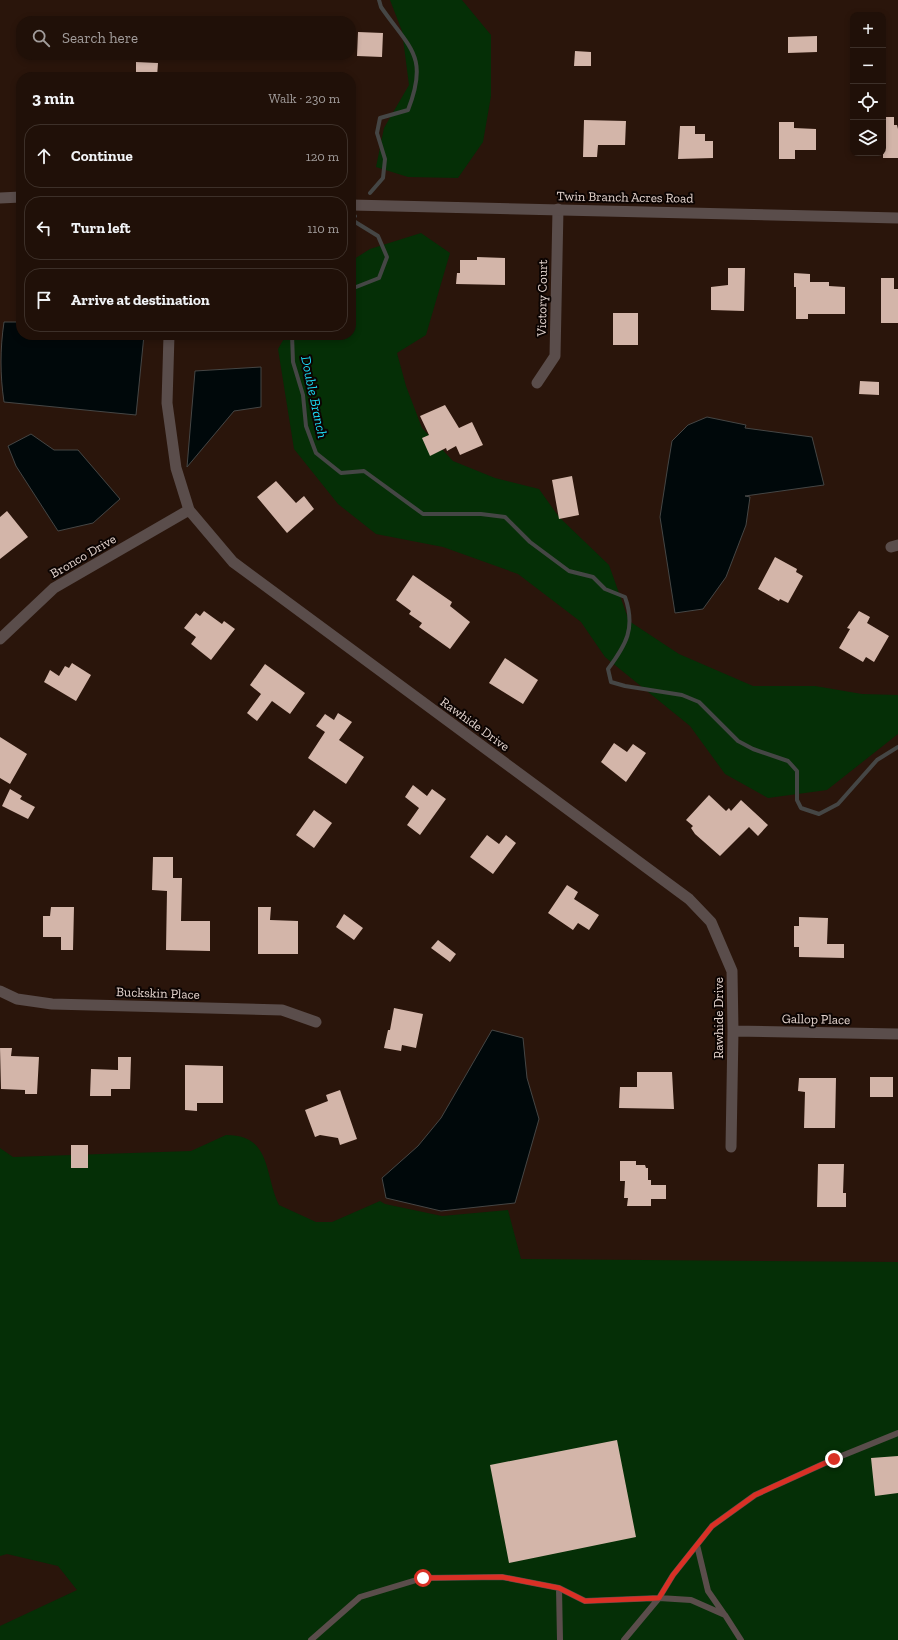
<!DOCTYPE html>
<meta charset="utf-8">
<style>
body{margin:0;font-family:"Zilla Slab",serif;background:#281912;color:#f1f3f6}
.controls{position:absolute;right:12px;top:12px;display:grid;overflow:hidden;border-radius:8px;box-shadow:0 2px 6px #0003}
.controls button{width:36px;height:36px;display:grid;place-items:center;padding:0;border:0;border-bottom:1px solid #3d3029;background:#201008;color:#f1f3f6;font:20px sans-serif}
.stop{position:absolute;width:12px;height:12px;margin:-9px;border:3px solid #d93025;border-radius:50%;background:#fff}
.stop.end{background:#d93025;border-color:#fff;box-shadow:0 1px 4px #0008}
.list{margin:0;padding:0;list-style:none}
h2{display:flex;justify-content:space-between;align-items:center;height:52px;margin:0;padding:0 16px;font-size:17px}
h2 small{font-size:13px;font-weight:400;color:#a29d9c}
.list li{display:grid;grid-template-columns:26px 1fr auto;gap:12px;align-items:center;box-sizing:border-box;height:64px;margin:0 8px 8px;padding:0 8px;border:1px solid #3d3029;border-radius:16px}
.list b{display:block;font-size:15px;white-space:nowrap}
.list em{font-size:13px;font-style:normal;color:#a29d9c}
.icon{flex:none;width:22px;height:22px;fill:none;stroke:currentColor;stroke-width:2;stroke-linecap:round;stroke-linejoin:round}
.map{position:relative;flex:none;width:898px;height:1640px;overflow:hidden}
.search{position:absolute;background:#201008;box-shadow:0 2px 6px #0003;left:16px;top:16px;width:340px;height:44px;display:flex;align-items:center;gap:10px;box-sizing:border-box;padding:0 14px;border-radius:16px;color:#a29d9c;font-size:15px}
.panel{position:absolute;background:#201008;box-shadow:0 2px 6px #0003;left:16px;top:72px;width:340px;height:268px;border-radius:16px}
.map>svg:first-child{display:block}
</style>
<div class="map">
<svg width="898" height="1640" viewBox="0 0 898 1640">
<rect width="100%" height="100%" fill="#2a150b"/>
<path fill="#052f06" d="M390,0h72l29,35v61l-8,46 -25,36 -50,-1 -32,-10 8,-39 25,-43 -7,-54z
M421,233l29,20 -24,82 -29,18 9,33 16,42 31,33 42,17 44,11 20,28 50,48 20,56 50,33 74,32h62l47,8 36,1v39l-71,56 -59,8 -43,-24 -35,-48 -85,-69 -24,-35 -63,-48 -75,-27 -67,-13 -38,-30 -44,-55 -16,-100 8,-14h65v-74l19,-12z
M226,1135c46,0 38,39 53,70l37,17h16l48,-21 5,3 57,12 66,-6 13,49 377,3v378h-898v-14l77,-36 -19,-24 -51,-12 -7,2v-408l13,9 178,-6z"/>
<path fill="#00080a" stroke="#454645" d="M4,322h17v13h123l-8,80 -132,-13c-4,-27 -4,-53 0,-80z
M261,367v40l-27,4 -47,56 8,-96z
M707,417l39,8 -1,3 67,9 12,48 -79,11 5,1 -4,28 -20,52 -23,32 -28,4 -15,-96 8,-52 4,-24 16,-16z
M31,434l23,16h24l42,49 -27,24 -35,8 -42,-65 -8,-20z
M492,1030l31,8 4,40 12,41 -24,84 -74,8 -55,-13 -4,-20 36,-32 23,-28z"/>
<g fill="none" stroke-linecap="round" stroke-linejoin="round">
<path stroke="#454645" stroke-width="4" d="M370,193l13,-15 2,-19 -8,-26 3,-15 28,-8c21,-54 2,-61 -27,-103l-2,-7
M351,289l28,-11 8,-21 -9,-21 -26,-16 3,-4
M292,335l1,27 10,33 3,31 10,27 25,20 23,-2 59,43h58l24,3 25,25 39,29 24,6 12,12 20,8c11,31 1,48 -17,72l3,13 14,4 57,9 17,7 39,39 15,8 35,12 9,10v29l4,8 18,6 19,-10 39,-44 21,-13"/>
</g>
<path fill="#d3b5a9" d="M358,32l25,1 -1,24 -25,-1z
M817,36v16l-29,1v-16z
M575,51l16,1v14h-17z
M136,62l22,1 -1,14h-21z
M883,117h11v8h3l1,4v29h-15z
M584,120l42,1 -1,24h-27l-1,12h-14z
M779,122h15v6l22,1v21h-21v9h-16z
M680,126h15v8h10v7h8v17l-35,1z
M477,257l28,1v27l-49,-1 1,-11h3v-13h17z
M728,268h17l-1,43 -33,-1v-23l17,-2z
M794,273l16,1v8h19v4l16,1v27h-37v5h-12v-32h-2z
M881,278h13v11h4v34h-17z
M613,313h25v32h-25z
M860,381l19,1v13l-20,-1z
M445,405l14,23 13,-6 11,23 -23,10 -4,-9 -9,5 -1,-3 -16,8 -8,-18 7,-3 -9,-19z
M572,476l7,39 -20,4 -7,-39z
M276,481l20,22 8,-7 10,13 -27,24 -30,-36z
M7,511l21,26 -28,22v-42z
M775,557l22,12 -1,3 7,4 -15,27 -8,-4 -1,2 -21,-12z
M413,575l39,27 -2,4 20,16 -20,27 -31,-22 3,-4 -13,-9 2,-3 -15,-11z
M204,611l18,13 2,-3 11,8 -24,31 -20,-16 5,-7 -12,-9 12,-15 4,3z
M859,611l11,6 -3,6 22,13 -15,26 -8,-5 -3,5 -24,-14 11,-19 -3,-1z
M505,658l33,22 -15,24 -34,-21z
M72,663l19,12 -15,26 -32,-19 6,-12 9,6 6,-10 4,2z
M265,664l40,29 -15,21 -18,-13 -15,20 -10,-8 14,-19 -11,-9z
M338,713l14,9 -13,18 25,17 -18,27 -38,-26 17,-26 -9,-6 9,-12 9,6z
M0,737l27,17 -17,30 -10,-6z
M614,743l13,9 6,-8 13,9 -20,29 -25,-20z
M413,785l14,11 5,-7 14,10 -26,36 -13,-10 12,-17 -14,-11z
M10,789l12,7 -2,3 15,8 -7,12 -26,-13z
M709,795l17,16 3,-3 2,3 10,-11 27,25 -10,11 -9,-9 -29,29 -25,-22 -4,-6 2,-2 -7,-6z
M314,810l18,13 -18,25 -18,-13z
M487,835l12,9 7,-9 10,8 -23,31 -23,-17z
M153,857h20v21h9l-1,43h29v30l-44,-1 1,-59 -15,-1z
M567,885l11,7 -4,7 25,16 -10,15 -11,-7 -5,7 -25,-17z
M51,907h23l-1,43h-12v-13h-18v-21h7z
M258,907h13l-1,13 28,1v33h-40z
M344,914l19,14 -9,12 -18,-13z
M799,917l29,1 -1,26h17v14l-45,-1v-10h-5v-21h5z
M438,940l18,14 -6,8 -19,-14z
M394,1008l29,6 -7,34 -14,-3 -1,6 -17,-3 4,-18h2z
M0,1048h12l-1,8 28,1 -2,37h-12v-4l-24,-1z
M118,1057h13l-1,32h-19v7h-21l1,-27 27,1z
M185,1065l38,1v37h-26v8l-12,-1z
M637,1072h35l2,37 -55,-1 1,-21h17z
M870,1077h23v20h-23z
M799,1078h37l-1,50h-31l1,-36 -7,-1z
M340,1090l17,49 -17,6 -2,-7 -18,-3 -5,2 -10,-27 23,-9 -2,-6z
M71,1145h17v23h-17z
M620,1161h16v4h9l1,3h2v12h3v5h15v14h-15v7h-24l1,-8h-4l1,-17h-5z
M818,1164h26l-1,29h3v14h-29z
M617,1440l19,97 -127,26 -19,-98z
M898,1456v37l-23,3 -4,-38z"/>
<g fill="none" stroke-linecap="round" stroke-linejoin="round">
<path stroke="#5a4d4b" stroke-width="6" d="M697,1545l11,46 16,23
M559,1588l1,52
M311,1640l49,-43 63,-19 79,-1 57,11 26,13 74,-3 32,2 34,15 16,25
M624,1640l35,-42 14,-23 39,-49 43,-31 79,-36 64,-26"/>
<path stroke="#5a4d4b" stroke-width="11" d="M169,335l-2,68 9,65 13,42 44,52 456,337 22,23 21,49 1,60 -2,116
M537,383l18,-27 3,-147
M891,547l7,-2
M0,639l54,-51 135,-78
M0,991l17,8 35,5 230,6 34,12
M733,1031l165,3"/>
<path stroke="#5a4d4b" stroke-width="11" d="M0,198l21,-1
M351,205l547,13"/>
</g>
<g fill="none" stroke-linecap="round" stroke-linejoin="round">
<path stroke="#d93025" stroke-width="5" d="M423,1578l79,-1 57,11 26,13 74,-3 14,-23 39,-49 43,-31 79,-36"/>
</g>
<g text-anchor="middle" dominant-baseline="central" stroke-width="4" stroke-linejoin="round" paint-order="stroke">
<g font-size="13" fill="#e5d5cf" stroke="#0c0402">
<text transform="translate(625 197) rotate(1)">Twin Branch Acres Road</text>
<text transform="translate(542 298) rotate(-89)">Victory Court</text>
<text transform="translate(83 556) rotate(-30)">Bronco Drive</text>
<text transform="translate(475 724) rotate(36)">Rawhide Drive</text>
<text transform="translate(158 993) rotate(2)">Buckskin Place</text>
<text transform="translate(718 1018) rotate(-90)">Rawhide Drive</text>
<text transform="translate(816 1019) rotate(1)">Gallop Place</text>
</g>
<g font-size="14" font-style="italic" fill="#1bdaf4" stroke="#0c0402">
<text transform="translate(314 397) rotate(78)">Double Branch</text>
</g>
</g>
</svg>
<div class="controls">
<button>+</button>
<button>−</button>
<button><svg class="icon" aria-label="locate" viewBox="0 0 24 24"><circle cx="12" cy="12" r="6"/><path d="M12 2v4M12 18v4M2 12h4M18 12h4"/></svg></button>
<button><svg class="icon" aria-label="layers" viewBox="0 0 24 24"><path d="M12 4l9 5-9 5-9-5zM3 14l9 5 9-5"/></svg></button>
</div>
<div class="stop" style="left:423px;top:1578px"></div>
<div class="stop end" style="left:834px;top:1459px"></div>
<div class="search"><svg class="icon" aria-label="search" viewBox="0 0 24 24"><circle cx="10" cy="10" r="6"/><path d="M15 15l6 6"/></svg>Search here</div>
<section class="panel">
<h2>3 min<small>Walk · 230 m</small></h2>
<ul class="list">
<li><svg class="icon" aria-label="ahead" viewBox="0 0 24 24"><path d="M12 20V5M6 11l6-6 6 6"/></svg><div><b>Continue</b></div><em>120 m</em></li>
<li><svg class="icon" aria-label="left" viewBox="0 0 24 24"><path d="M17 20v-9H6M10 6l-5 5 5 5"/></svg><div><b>Turn left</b></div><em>110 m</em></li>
<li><svg class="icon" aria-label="arrive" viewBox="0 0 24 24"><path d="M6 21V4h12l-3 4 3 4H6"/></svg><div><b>Arrive at destination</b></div></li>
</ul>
</section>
</div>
